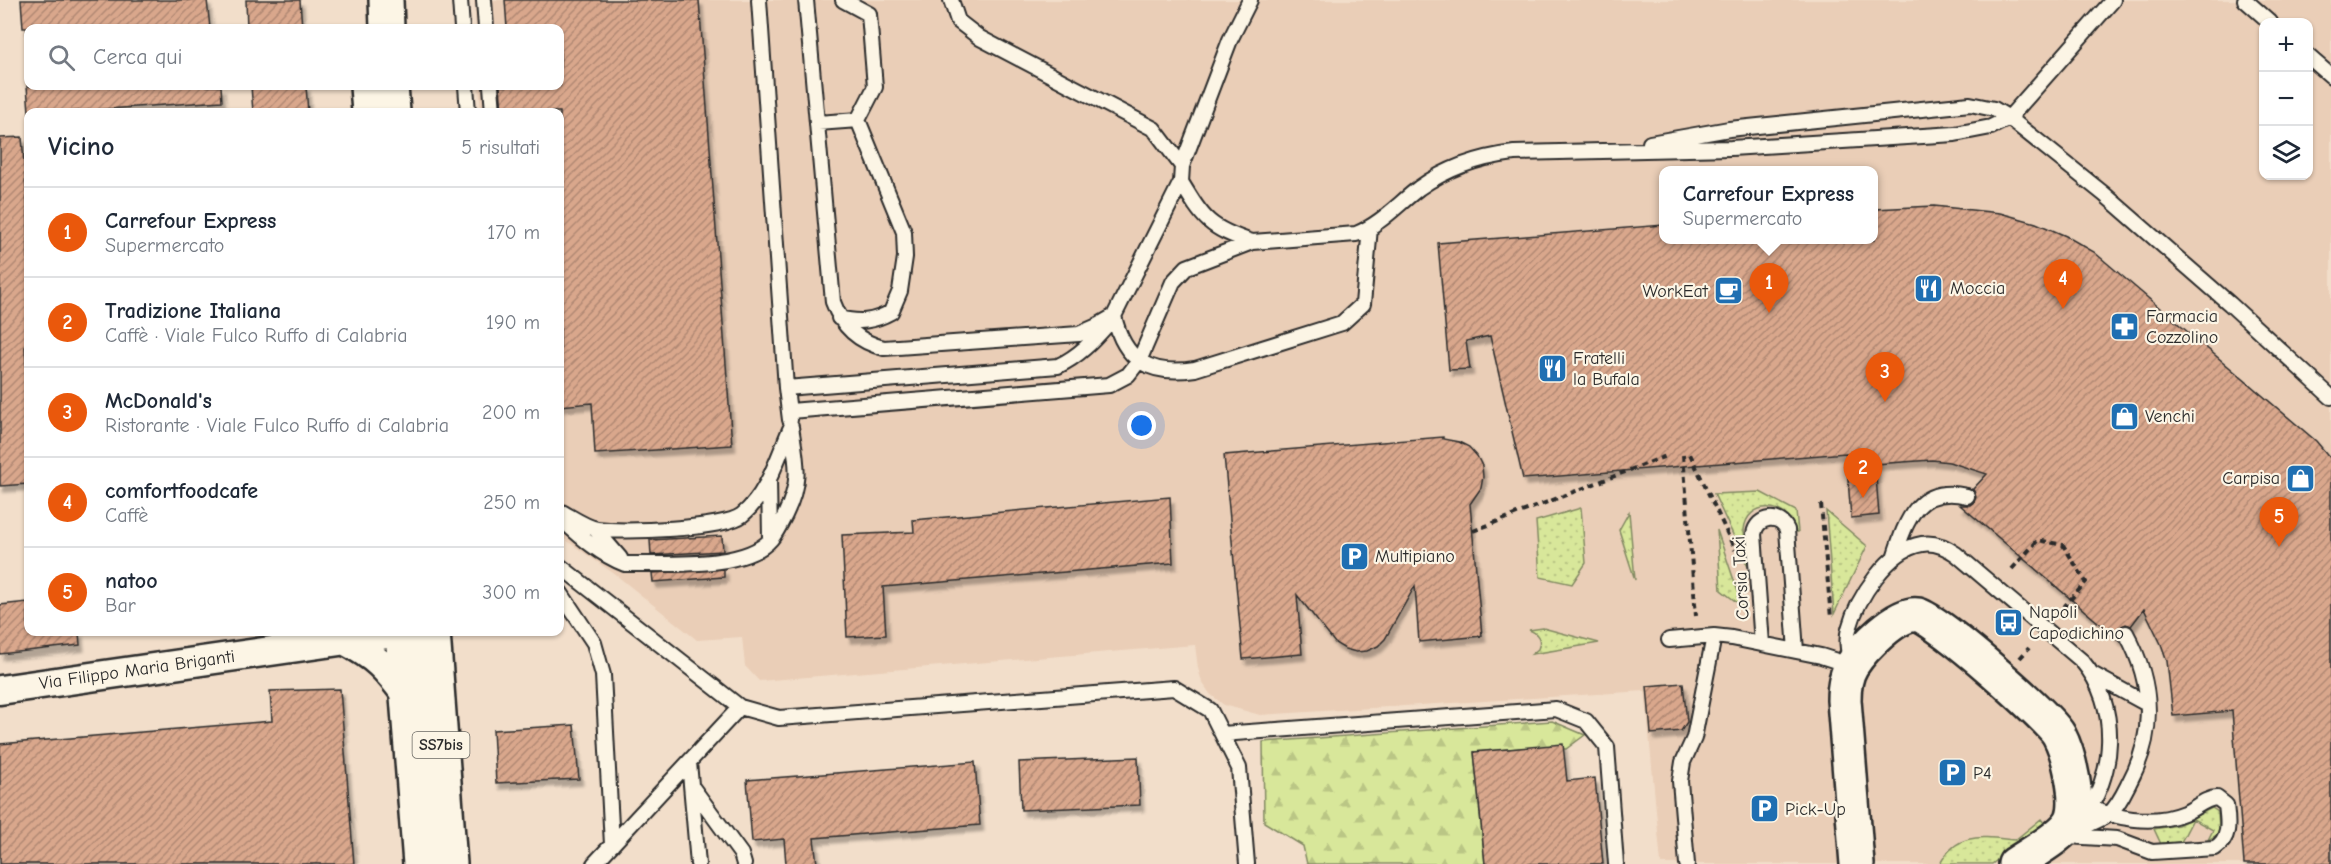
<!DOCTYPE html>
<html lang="it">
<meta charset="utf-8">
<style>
body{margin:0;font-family:"Comic Neue",sans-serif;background:#f6f6f7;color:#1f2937}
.controls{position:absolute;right:18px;top:18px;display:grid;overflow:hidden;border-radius:12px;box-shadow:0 2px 4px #0004}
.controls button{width:54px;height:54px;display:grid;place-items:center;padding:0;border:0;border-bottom:2px solid #e0e1e3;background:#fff;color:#1f2937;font:30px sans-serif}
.you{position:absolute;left:1142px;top:426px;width:21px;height:21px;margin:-15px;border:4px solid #fff;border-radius:50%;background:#1a73e8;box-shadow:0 0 0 9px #1a73e833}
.badge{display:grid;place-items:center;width:39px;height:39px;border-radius:50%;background:#ea580c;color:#fff;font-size:20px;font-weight:700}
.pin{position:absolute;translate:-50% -50px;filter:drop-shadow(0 2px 3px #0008)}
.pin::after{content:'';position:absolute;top:32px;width:21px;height:18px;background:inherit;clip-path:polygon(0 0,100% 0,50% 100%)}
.popup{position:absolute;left:1659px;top:166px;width:219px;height:78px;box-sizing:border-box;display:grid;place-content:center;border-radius:12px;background:#fff;filter:drop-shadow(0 2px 4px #0005);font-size:20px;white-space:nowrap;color:#747a83}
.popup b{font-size:22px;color:#1f2937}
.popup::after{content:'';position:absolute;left:50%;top:100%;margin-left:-12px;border:12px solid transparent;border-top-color:#fff}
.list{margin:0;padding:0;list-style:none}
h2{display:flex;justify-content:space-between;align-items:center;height:78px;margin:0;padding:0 24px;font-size:26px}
h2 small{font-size:20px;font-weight:400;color:#747a83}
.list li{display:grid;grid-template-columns:39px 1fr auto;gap:18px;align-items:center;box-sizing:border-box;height:90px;padding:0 24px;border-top:2px solid #e0e1e3}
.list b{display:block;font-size:22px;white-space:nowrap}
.list p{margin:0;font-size:20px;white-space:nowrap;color:#747a83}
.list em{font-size:20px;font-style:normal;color:#747a83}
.icon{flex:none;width:33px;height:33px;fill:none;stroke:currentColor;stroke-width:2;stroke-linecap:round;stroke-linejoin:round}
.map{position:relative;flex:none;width:2331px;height:864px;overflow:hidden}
.search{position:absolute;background:#fff;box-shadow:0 2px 4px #0004;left:24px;top:24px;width:540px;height:66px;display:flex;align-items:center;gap:15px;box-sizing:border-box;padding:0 21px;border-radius:12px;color:#747a83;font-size:22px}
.panel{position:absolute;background:#fff;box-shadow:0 2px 4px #0004;left:24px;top:108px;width:540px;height:528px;border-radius:12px}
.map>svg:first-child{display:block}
</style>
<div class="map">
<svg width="2331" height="864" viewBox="0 0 2331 864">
<defs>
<pattern id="grass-dots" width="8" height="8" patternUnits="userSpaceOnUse" patternTransform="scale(1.5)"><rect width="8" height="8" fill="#d8e79a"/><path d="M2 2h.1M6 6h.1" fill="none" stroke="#bac685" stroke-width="1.8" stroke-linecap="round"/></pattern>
<pattern id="forest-firs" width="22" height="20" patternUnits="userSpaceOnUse" patternTransform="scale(1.5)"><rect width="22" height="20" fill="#d8e79a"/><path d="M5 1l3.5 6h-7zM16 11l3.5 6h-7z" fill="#bac685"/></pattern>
<pattern id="building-hatch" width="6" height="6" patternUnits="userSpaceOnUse" patternTransform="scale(1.5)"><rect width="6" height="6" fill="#d9a78c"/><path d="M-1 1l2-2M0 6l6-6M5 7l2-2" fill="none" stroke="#b08873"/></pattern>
<filter id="shadow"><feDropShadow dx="3.5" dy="6" stdDeviation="1.5" flood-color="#0004"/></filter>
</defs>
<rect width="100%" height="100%" fill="#f2deca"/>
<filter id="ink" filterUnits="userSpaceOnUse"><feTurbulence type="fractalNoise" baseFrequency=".0167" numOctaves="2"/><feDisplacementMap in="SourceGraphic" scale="12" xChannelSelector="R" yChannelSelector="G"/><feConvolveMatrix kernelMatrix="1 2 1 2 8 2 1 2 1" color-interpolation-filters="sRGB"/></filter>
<g filter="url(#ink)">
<path fill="#eaceb7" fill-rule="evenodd" d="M474,0h1857v864h-670l-16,-173 -385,24 -36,-10 -14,-11 -8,-12 -4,-14 -3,-23 -436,36 -14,-15 -3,-29 -45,3 -81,-65 -56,-39v-424h-79l-2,-26h81v-58h-84zM2264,22h44v154h-44zM1664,170h210v70h-210z"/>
<path fill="url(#grass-dots)" stroke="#828962" stroke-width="1.5" d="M1760,492l36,19 2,21h-2c-8,-31 -49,-33 -52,-2 0,12 7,26 9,38l-3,3 -36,-77z
M1581,508l5,55 -14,21 -32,-7 -4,-56z
M1826,511l41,35 -33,68z
M1629,512l6,68 -16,-50z
M1717,530l26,77 -22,-17z
M1543,628l56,15 -67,11 6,-5c4,-9 0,-16 -9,-19z
M2212,808l6,4 1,16 -2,7 -9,5 5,-10 -20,-11 -12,23 -20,2 -7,-15 24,-4z
M2041,819l3,4 -52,41h-52c17,-33 43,-27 75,-24z"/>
<path fill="url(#forest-firs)" stroke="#828962" stroke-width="1.5" d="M1552,721l33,14 -19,14 -45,-1 -47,4 11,112h-178l-4,-18 -39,-24 -1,-80z"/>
<path fill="url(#building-hatch)" stroke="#2b2b2b" stroke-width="1.5" filter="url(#shadow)" d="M21,0h186l3,28h-187z
M246,0h54l2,28h-55z
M505,0h194l33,445 -137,9 -3,-51 -32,3v-294h-58l-2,-26h60v-58h-53z
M27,86h194l1,15 -158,11h-35z
M251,86h55l2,26h-55z
M22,137l6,78v131l-3,1 3,45v92l-28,2v-348z
M1934,206l66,7 36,10 30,13 28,16 222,189 15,18v405h-87l-12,-153 -59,5 -6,-55 -6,-17 -17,-35 -13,17 -5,-2 -7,4 -2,5 2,7 -159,-135h10l4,-3 2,-5 -3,-8 14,-15 -38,-12 -17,-2 -57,4 4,51 -28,3 -5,-65 -323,26 -33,-143 -24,5 4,28 -21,1 -11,-127 226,-18v15h210v-31z
M1443,437v2l16,3 10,5 8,9 5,10 1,11 -2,11 -11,16 12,132 -63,6 -4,-56 -30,53 -7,7 -11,5 -11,1 -11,-3 -10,-6 -38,-48 5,59 -59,5 -19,-204z
M1170,497l3,66 -290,24 3,48 -39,2 -5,-102 72,-3 -1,-12z
M722,536l1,15 -72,4 -1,-15z
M724,569v8l-71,5 -1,-9z
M28,602v30h51l1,13 -80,9v-49z
M1683,683l4,39 -6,9 -30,3 -4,-48z
M340,689l14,175h-354v-120l272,-23 -2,-30z
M574,725l5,54 -83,4 -3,-53z
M1563,744l4,37 28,-3 8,86h-118l-11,-112z
M1138,757l2,48 -119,5 -2,-48z
M975,762l5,63 -166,13 3,26h-31l-2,-25 -32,3 -5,-62z"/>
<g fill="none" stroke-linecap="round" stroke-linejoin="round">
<defs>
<path id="service" d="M460,0l2,28
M484,0l2,28
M759,0l27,388 4,32
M806,0l27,302c9,25 26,40 51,46l195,-14 16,-7 19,-11
M843,0l26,14 6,73 -17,33
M951,0l7,21 22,17 174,91 28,37
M1250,0l-20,40 -48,126 -1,16 -67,134c10,45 36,60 81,53l147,-46 21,-19 7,-76
M2245,0l25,22
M2308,56l23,20
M466,86l2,26
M491,86l2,26
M818,123l40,-3
M1650,143l79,-14 241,-25 24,5 15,9 95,76 126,110 101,93
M1181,182c23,38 28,46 71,60
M839,318c20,5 34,4 52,-6l9,-21 5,-34 -1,-25 -46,-112
M786,388l272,-22c21,-10 34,-24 49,-41
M790,411l319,-26 19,-10 11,-14 34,-79 14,-15 65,-25 104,-8c25,-10 42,-30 63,-46 28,-20 62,-31 95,-35l217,-5 224,-14 36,-7 18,-9 104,-118
M769,479l1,59
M560,511c10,5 25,16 37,18 24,4 128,0 145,-14 26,-21 36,-59 49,-88 6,37 11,53 -6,88 -4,8 -9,18 -14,24 -26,31 -107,24 -146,25 -26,-10 -45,-28 -65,-46
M595,529l25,29
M1894,558c12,-39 25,-74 73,-62
M560,566l180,141 39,11 395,-30 36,22 29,58 8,96
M560,592l34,51 9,32 9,170
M1669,640l45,-4 18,2 89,18 31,10
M1762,644l-8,-110c3,-18 26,-21 33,-4l9,121
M1850,661c-2,-11 -4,-22 -1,-32 8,-30 39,-80 73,-85 12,-2 24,3 34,10l126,107c38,44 35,116 -2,160
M2092,674l55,30
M1222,734l334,-25 30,12 21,26 9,117
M689,762l9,102
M692,787l49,67 3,10
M2076,831c10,-6 23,-10 33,-17 9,-8 15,-21 20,-31 27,-50 24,-101 -3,-150
M2067,836l50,3 35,13 63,-4c16,-10 13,-26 11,-43l-9,-7c-12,0 -22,11 -33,15 -32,13 -70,5 -101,-8
M594,864l146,-157
M1687,864l-7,-83 3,-19 11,-24 20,-102"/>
<path id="minor" d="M344,640c32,17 42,27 63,56
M0,690l402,-58"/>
<path id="primary" d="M386,0l1,28
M367,86l2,26
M391,86l2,26
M402,632l18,232
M433,632l17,232
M1857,864l-13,-164c0,-12 1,-24 8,-35 10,-16 46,-54 66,-50 19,4 131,102 141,120 10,19 21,65 13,84 -8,17 -41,34 -57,45"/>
</defs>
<use href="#service" stroke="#2b2b2b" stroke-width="18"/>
<use href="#minor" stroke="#2b2b2b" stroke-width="33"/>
<use href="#primary" stroke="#2b2b2b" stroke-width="38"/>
<path stroke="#2b2b2b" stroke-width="4" stroke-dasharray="6 4.5" stroke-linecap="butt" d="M1690,454l45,96
M1683,455l13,161
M1821,504l10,114
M1473,531l193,-75
M2012,569l26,-29 25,5 23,37 -25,28
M2020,658l9,-10"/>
<use href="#service" stroke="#fcf5e5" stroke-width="14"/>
<use href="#minor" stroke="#fcf5e5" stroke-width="28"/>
<use href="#primary" stroke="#fcf5e5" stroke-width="33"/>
</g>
</g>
<defs>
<symbol id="restaurant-square" viewBox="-11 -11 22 22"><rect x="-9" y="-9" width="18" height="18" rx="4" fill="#1f6fb2" stroke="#fcf5e5"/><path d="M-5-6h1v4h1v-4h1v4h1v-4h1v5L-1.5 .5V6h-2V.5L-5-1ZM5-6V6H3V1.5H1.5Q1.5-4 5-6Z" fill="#fff"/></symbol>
<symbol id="cafe-square" viewBox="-11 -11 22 22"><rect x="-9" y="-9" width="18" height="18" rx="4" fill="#1f6fb2" stroke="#fcf5e5"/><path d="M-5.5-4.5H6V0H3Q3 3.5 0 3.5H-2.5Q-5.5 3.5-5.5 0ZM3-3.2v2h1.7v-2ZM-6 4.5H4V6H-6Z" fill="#fff"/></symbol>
<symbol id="pharmacy-square" viewBox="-11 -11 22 22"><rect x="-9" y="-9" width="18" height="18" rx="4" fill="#1f6fb2" stroke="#fcf5e5"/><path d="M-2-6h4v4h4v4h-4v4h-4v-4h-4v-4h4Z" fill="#fff"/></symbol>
<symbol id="shop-square" viewBox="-11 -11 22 22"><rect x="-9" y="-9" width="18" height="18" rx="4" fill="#1f6fb2" stroke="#fcf5e5"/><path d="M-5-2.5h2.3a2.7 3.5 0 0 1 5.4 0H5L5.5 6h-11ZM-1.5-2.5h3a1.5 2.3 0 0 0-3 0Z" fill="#fff"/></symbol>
<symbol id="parking-square" viewBox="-11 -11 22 22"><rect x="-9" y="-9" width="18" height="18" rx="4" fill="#1f6fb2" stroke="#fcf5e5"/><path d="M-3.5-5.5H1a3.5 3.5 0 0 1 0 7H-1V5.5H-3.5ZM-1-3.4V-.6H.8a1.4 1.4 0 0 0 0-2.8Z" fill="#fff"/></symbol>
<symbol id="bus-square" viewBox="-11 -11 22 22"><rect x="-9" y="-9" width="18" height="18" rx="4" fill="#1f6fb2" stroke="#fcf5e5"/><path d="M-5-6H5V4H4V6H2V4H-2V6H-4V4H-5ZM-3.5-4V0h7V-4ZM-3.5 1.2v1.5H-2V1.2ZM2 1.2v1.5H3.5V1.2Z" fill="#fff"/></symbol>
</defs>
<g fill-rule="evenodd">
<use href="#restaurant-square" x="1912" y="272" width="33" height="33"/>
<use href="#cafe-square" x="1712" y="274" width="33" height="33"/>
<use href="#pharmacy-square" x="2108" y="310" width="33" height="33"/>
<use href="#restaurant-square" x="1536" y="352" width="33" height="33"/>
<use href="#shop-square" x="2108" y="400" width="33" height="33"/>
<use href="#shop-square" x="2284" y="462" width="33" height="33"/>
<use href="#parking-square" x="1338" y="540" width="33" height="33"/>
<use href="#bus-square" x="1992" y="606" width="33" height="33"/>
<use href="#parking-square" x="1936" y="756" width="33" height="33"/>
<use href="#parking-square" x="1748" y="792" width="33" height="33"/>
</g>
<g text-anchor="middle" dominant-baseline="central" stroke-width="4.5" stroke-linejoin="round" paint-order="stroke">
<rect fill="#fcf5e5" stroke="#6a6863" stroke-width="1.5" x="412.5" y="732" width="57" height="26" rx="4.5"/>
<g font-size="16" font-weight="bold" fill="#2b2b2b">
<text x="441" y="745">SS7bis</text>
</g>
<g font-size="18" fill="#2b2b2b" stroke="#fcf5e5" text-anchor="start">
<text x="1950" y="288">Moccia</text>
<text x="1708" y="291" text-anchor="end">WorkEat</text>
<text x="2146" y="316">Farmacia<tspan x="2146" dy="21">Cozzolino</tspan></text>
<text x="1573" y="358">Fratelli<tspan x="1573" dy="21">la Bufala</tspan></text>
<text x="2145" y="416">Venchi</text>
<text x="2280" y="478" text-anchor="end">Carpisa</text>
<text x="1375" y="556">Multipiano</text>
<text x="2029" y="612">Napoli<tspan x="2029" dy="21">Capodichino</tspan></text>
<text x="1973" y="773">P4</text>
<text x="1785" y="809">Pick-Up</text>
</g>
<g font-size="18" fill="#2b2b2b" stroke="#fcf5e5">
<text transform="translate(1741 578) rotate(-93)">Corsia Taxi</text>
<text transform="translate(137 670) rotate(-8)">Via Filippo Maria Briganti</text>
</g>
</g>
</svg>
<div class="controls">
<button>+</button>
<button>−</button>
<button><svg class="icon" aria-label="layers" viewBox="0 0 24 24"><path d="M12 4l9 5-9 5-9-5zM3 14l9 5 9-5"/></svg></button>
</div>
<div class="you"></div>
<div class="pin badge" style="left:1769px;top:313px">1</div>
<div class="popup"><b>Carrefour Express</b>Supermercato</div>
<div class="pin badge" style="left:1863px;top:498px">2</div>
<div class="pin badge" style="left:1885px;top:402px">3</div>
<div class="pin badge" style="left:2063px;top:309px">4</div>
<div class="pin badge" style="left:2279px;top:547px">5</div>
<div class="search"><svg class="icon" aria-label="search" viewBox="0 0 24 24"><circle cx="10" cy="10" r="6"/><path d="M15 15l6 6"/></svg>Cerca qui</div>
<section class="panel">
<h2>Vicino<small>5 risultati</small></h2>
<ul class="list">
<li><span class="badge">1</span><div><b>Carrefour Express</b><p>Supermercato</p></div><em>170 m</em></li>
<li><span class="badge">2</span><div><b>Tradizione Italiana</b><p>Caffè · Viale Fulco Ruffo di Calabria</p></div><em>190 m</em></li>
<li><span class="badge">3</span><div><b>McDonald's</b><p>Ristorante · Viale Fulco Ruffo di Calabria</p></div><em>200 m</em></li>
<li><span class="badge">4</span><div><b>comfortfoodcafe</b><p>Caffè</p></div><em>250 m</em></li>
<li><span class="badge">5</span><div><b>natoo</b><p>Bar</p></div><em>300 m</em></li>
</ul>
</section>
</div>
